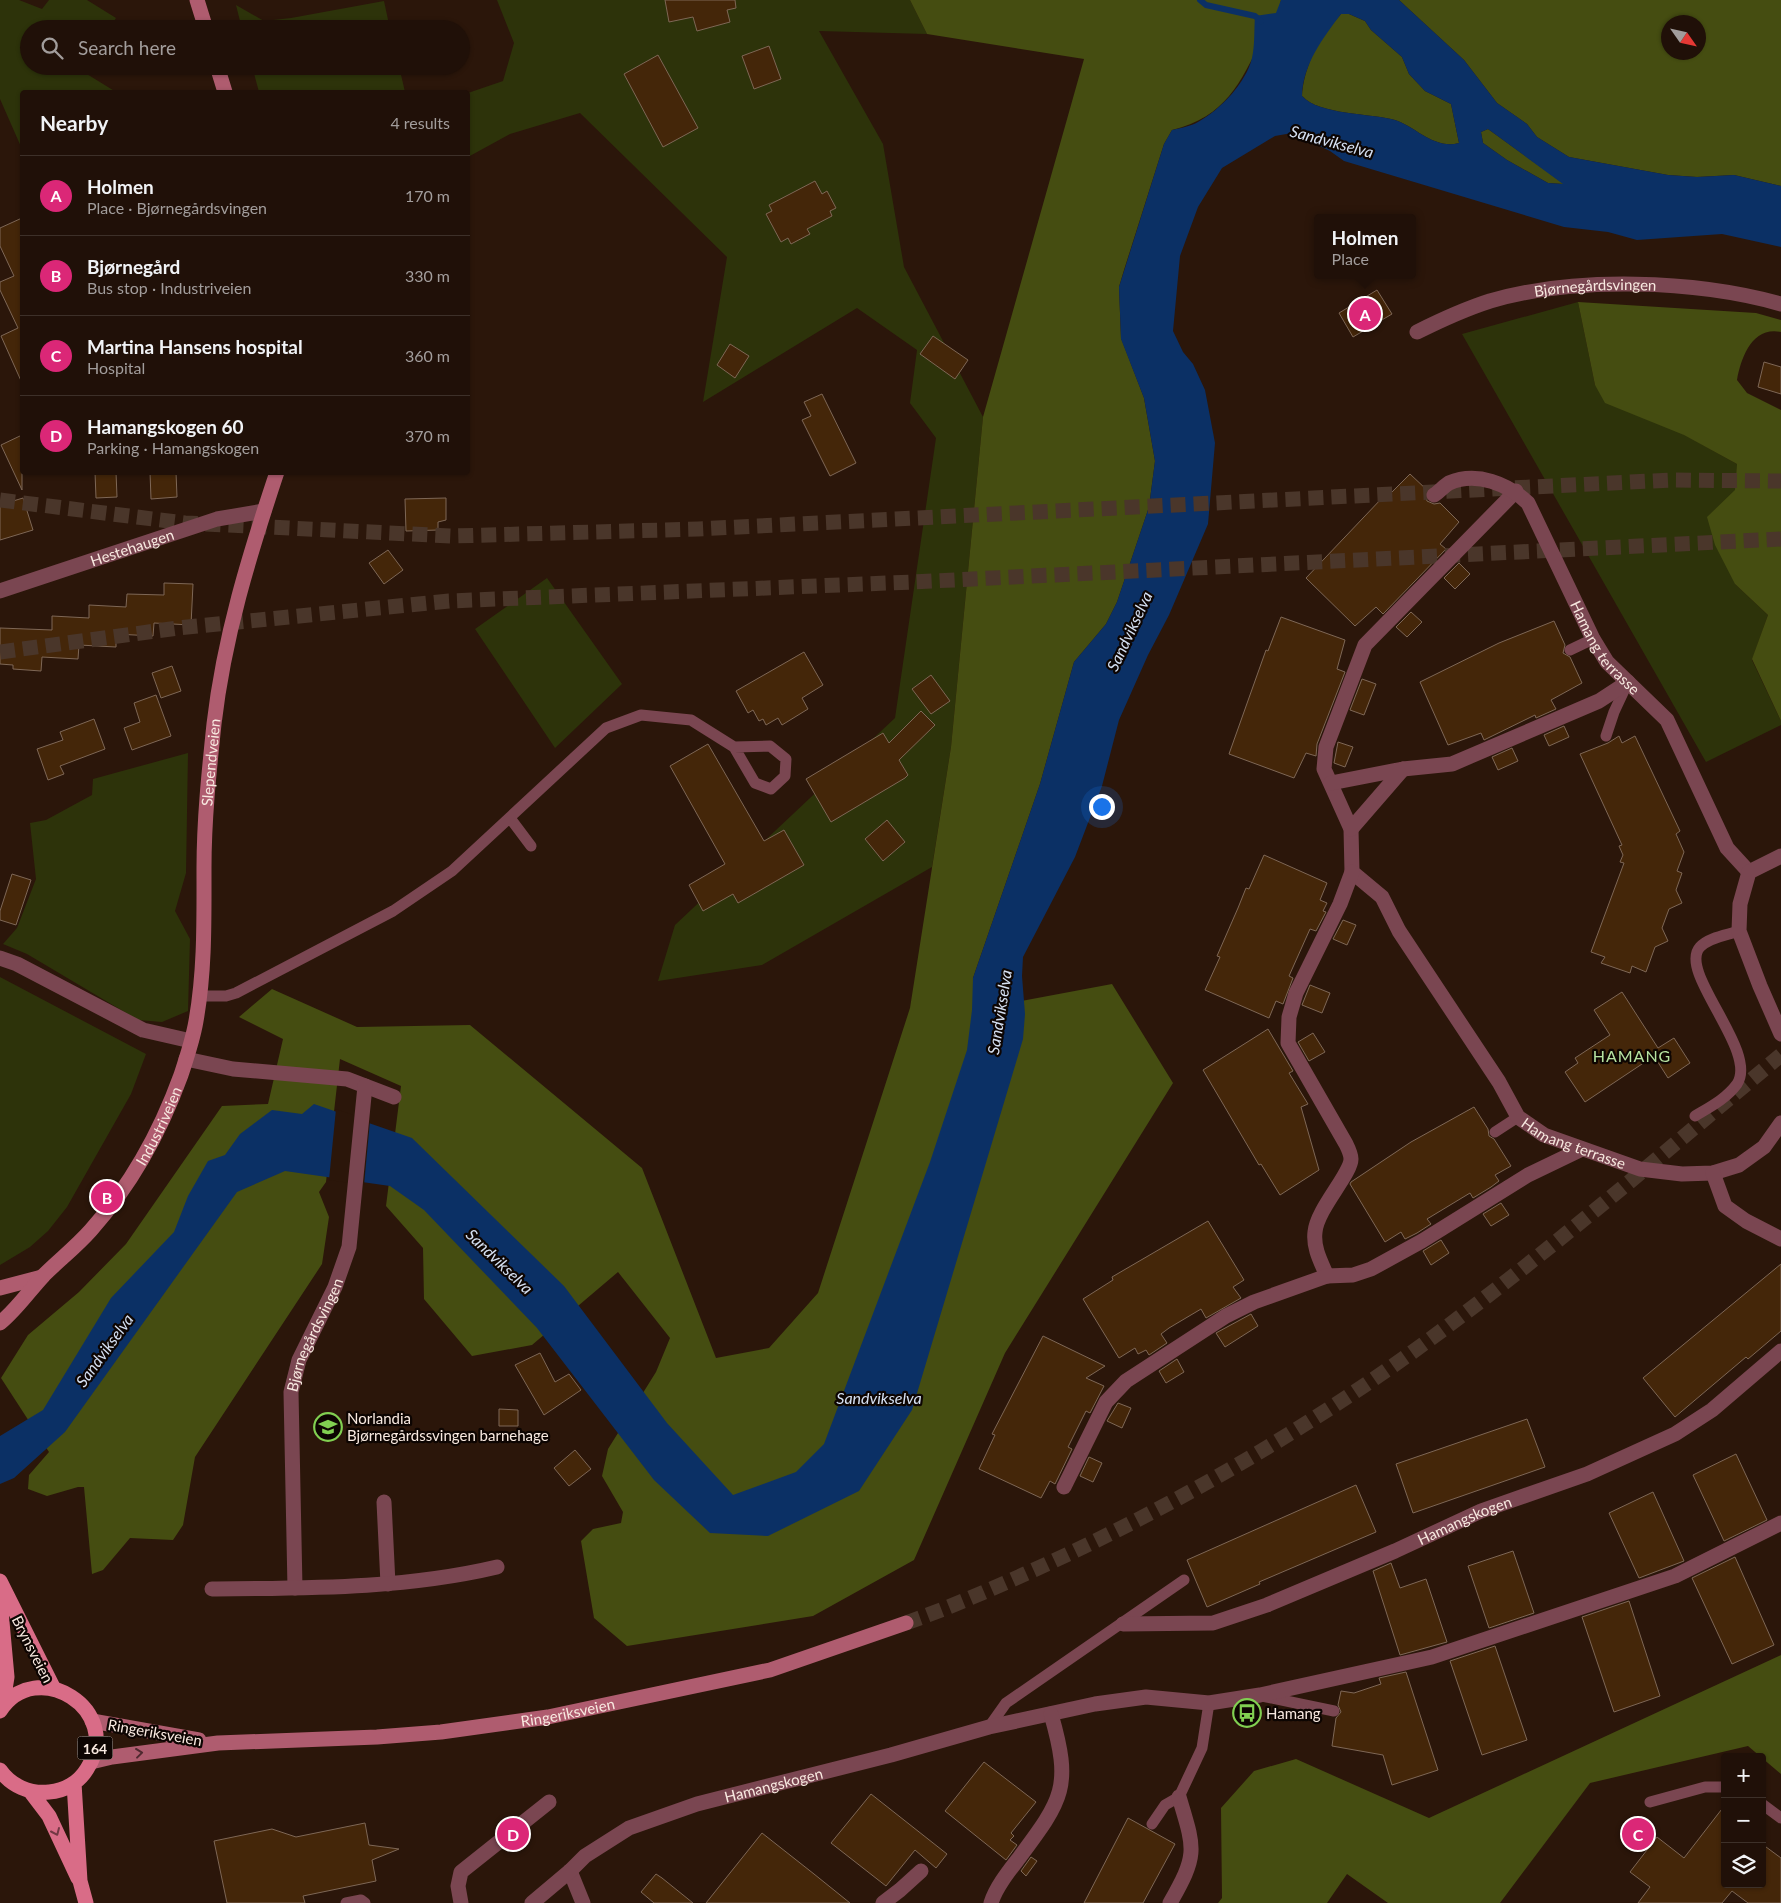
<!DOCTYPE html>
<meta charset="utf-8">
<style>
body{margin:0;font-family:Lato,sans-serif;background:#2d1e16;color:#f1f3f6}
.controls{position:absolute;right:15px;bottom:15px;display:grid;overflow:hidden;border-radius:5px;box-shadow:0 1px 4px #0004}
.controls button{width:45px;height:45px;display:grid;place-items:center;padding:0;border:0;border-bottom:1px solid #3d3029;background:#201008;color:#f1f3f6;font:25px sans-serif}
.compass{position:absolute;left:1661px;top:15px;width:45px;height:45px;border-radius:50%;background:#201008;box-shadow:0 1px 4px #0004;rotate:124deg}
.you{position:absolute;left:1101px;top:806px;width:18px;height:18px;margin:-12px;border:4px solid #fff;border-radius:50%;background:#1a73e8;box-shadow:0 0 0 8px #1a73e833}
.badge{display:grid;place-items:center;width:32px;height:32px;border-radius:50%;background:#db2777;color:#fff;font-size:16px;font-weight:700}
.pin{position:absolute;translate:-50% -50%;border:2px solid #fff;box-shadow:0 1px 5px #0006}
.popup{position:absolute;left:1314px;top:214px;width:102px;height:65px;box-sizing:border-box;display:grid;place-content:center;border-radius:5px;background:#201008;filter:drop-shadow(0 1px 4px #0005);font-size:16px;white-space:nowrap;color:#a29d9c}
.popup b{font-size:19px;color:#f1f3f6}
.popup::after{content:'';position:absolute;left:50%;top:100%;margin-left:-10px;border:10px solid transparent;border-top-color:#201008}
.list{margin:0;padding:0;list-style:none}
h2{display:flex;justify-content:space-between;align-items:center;height:65px;margin:0;padding:0 20px;font-size:21px}
h2 small{font-size:16px;font-weight:400;color:#a29d9c}
.list li{display:grid;grid-template-columns:32px 1fr auto;gap:15px;align-items:center;box-sizing:border-box;height:80px;padding:0 20px;border-top:1px solid #3d3029}
.list b{display:block;font-size:19px;white-space:nowrap}
.list p{margin:0;font-size:16px;white-space:nowrap;color:#a29d9c}
.list em{font-size:16px;font-style:normal;color:#a29d9c}
.icon{flex:none;width:28px;height:28px;fill:none;stroke:currentColor;stroke-width:2;stroke-linecap:round;stroke-linejoin:round}
.map{position:relative;flex:none;width:1781px;height:1903px;overflow:hidden}
.search{position:absolute;background:#201008;box-shadow:0 1px 4px #0004;left:20px;top:20px;width:450px;height:55px;display:flex;align-items:center;gap:12px;box-sizing:border-box;padding:0 18px;border-radius:28px;color:#a29d9c;font-size:19px}
.panel{position:absolute;background:#201008;box-shadow:0 1px 4px #0004;left:20px;top:90px;width:450px;height:385px;border-radius:5px}
.map>svg:first-child{display:block}
</style>
<div class="map">
<svg width="1781" height="1903" viewBox="0 0 1781 1903">
<rect width="100%" height="100%" fill="#2b160a"/>
<path fill="#2d330a" d="M0,0h19l23,9 7,-9h38l29,18 -7,11h-80v37h55l-2,5 34,21h-94v57l-22,-50z
M497,0h413l17,34 -108,-3 64,113 21,123 79,150 -32,330 -19,120 -170,98 -104,16 17,-56 220,-207 41,-280 -26,-35 7,-53 -60,-42 -154,94 24,-145 -147,-144 -70,21 -42,23v-64l35,-12 11,-38z
M384,1l6,28h-148l-6,-24 28,16 27,-3z
M252,66h147l6,26h-146z
M1578,302l17,83 142,79 -2,120 33,31 -16,45 29,61v4l-75,37 -244,-428z
M547,578l75,106 -67,64 -80,-119z
M188,753l-2,120 -11,38 15,28 -2,72 -26,11 -24,-2 -111,-66 -24,-10 14,-16 19,-49 -6,-56 16,-3 46,-25 1,-16z
M0,977l146,77 -15,40 -64,113 -19,24 -18,16 -30,18z"/>
<path fill="#454d11" fill-rule="evenodd" d="M910,0h371c-2,13 -12,26 -18,38 -24,46 -36,78 -91,92l-8,14 -40,126 -5,17 2,51 23,60 11,63 -6,46 -32,95 -11,22 -32,38 -34,122 -67,194v32l139,-26 61,99 -168,270 -91,207 -101,56 -186,30 -33,-28 -13,-77 12,-12 28,-6 2,-11 -21,-36 6,-27 48,-77 14,-34 -52,-66 -86,73 -60,11 -48,-57 -1,-51 -37,-42 15,-120 -61,-27 -14,123 -7,10 10,25 -7,47 -127,193 -12,68 -10,15 -43,-2 -27,32 -11,4 -8,-87h-6l-31,9 -19,-7 1,-14 20,-23 -48,-74 27,-43 51,-43 47,-48 96,-138 46,-2 15,-65 -44,-22 33,-28 85,38 113,-2 172,143 74,190 53,-10 49,-55 92,-285 41,-261 32,-330 101,-358 -157,-25z
M1399,0h382v186l-47,-11 -37,2 -29,-2 -99,-18 -32,-20 -10,-13 -30,-21 -33,-43zM1668,22h30v30h-30z
M1341,14h8l16,7 6,9 31,27 7,17 16,17 26,13 8,39c-24,7 -43,-16 -64,-23 -25,-7 -76,-5 -93,-24 1,-22 12,-49 26,-67 4,-5 9,-10 13,-15z
M1488,129l76,55 -16,-1 -41,-23 -24,-17 -2,-11z
M1578,302l178,11 25,7v12c-29,-6 -40,26 -44,48l10,13 34,17v311l-29,-62 16,-44 -33,-31 -20,-39 -8,-28 28,-27 2,-26 -53,-29 -79,-32 -10,-18z
M1781,1655v119l-33,-28 -158,37 -90,120h-112l-41,-29 -20,29h-109l4,-5 -1,-90 33,-37 42,-12 133,59z"/>
<path fill="#0b3065" fill-rule="evenodd" d="M1281,0h118l65,60 33,43 30,21 10,13 32,20 99,18 29,2 37,-2 47,11v61l-59,-13 -85,6 -29,-8 -44,-5 -220,-66 -14,-10 -38,-18 -17,3 -53,32 -24,39 -18,49 -7,75 10,21 10,12 12,26 10,53 -7,81 -39,91 -21,40 -29,65 -17,66 -27,71 -52,100 -1,19 3,38 -2,25 -111,371 -53,81 -91,45 -58,-3 -56,-53 -117,-152 -113,-118 -34,-24 -105,-15 -48,21 -172,240 -51,46 -14,6v-48l43,-26 68,-112 63,-66 14,-36 20,-35 17,-6 15,-21 32,-24 30,4 12,-10 98,34 152,148 103,137 66,72 63,-23 28,-28 106,-282 37,-112 5,-40 1,-32 67,-194 34,-122 32,-38 11,-22 32,-95 6,-46 -11,-63 -23,-59 -2,-52 45,-143 8,-14c9,-2 19,-4 26,-8 22,-12 48,-39 54,-64 3,-13 2,-29 3,-42l21,-3zM1341,14h8l16,7 6,9 31,27 7,17 16,17 26,13 8,39c-24,7 -43,-16 -64,-23 -25,-7 -76,-5 -93,-24 1,-32 21,-58 39,-82zM1488,129l75,55 -15,-1 -41,-23 -24,-17 -2,-11z"/>
<path fill="#2b160a" d="M336,1109l34,12 -6,64 -35,-5z"/>
<g fill="none" stroke-linecap="round" stroke-linejoin="round">
<path stroke="#0b3065" stroke-width="6" d="M1200,0l6,5 49,11 6,5"/>
</g>
<path fill="#442609" stroke="#7e6756" d="M665,0h70l1,8 -9,2 3,12 -33,9 -4,-14 -24,5z
M769,46l12,33 -27,10 -12,-33z
M658,55l40,73 -35,19 -39,-73z
M815,181l7,13 5,-3 9,17 -6,3 2,5 -25,13 3,5 -19,10 -3,-6 -7,4 -15,-28 6,-3 -3,-6z
M22,218v165l-21,-47 17,-8 -18,-38v-8l14,-6 -14,-30v-18z
M1377,290l15,24 -39,23 -14,-24z
M933,336l35,24 -13,19 -35,-25z
M730,344l19,12 -14,22 -18,-13z
M1764,362l17,5v27l-23,-7z
M822,394l34,69 -26,13 -28,-56 9,-4 -7,-14z
M22,435v55l-21,-45z
M95,472h21l1,25 -21,1z
M150,472h26l1,25 -26,2z
M1410,474l17,16 -2,5 2,6 7,3 6,-1 19,19 -19,22 6,5 -63,65 -7,-7 -21,19 -49,-48 77,-81 2,2z
M23,498l10,32 -33,10v-35z
M446,498v22l-8,2v8l-32,1 -1,-32z
M388,550l15,20 -19,14 -15,-21z
M1459,563l11,11 -15,15 -11,-11z
M164,583l29,1 -2,41 -37,-2 -1,13 -37,-2v13l-37,-2 -1,14 -36,-2 -1,14 -28,-2v-4l-13,-1v-36l52,2v-14l37,2v-13l37,2 1,-13 37,1z
M1411,612l11,10 -15,15 -11,-10z
M1281,617l64,23 -8,29 8,3 -28,72 -1,12 -10,-3 -12,25 -65,-24 37,-104 2,1z
M1554,621l11,24 -2,8 7,4 12,26 -31,17 5,9 -20,9 -1,-3 -51,25 -3,-7 -33,12 -28,-63 79,-39z
M804,652l19,33 -21,13 6,11 -26,16 -4,-7 -12,7 -3,-6 -4,2 -6,-11 -5,3 -12,-22z
M172,666l9,25 -20,7 -9,-25z
M931,675l19,26 -19,13 -19,-25z
M1362,679l14,5 -12,31 -14,-5z
M156,695l15,41 -39,14 -8,-22 16,-6 -6,-19z
M921,711l14,14 -36,35 9,15 -3,3 -74,44 -25,-43 77,-46 6,10z
M94,719l11,30 -45,17 4,8 -16,6 -11,-31 26,-9 -3,-8z
M1564,726l5,11 -20,9 -5,-11z
M1619,736l3,7 13,-7 45,95 -4,3 8,18 -7,19 5,2 -6,17 6,13 -13,6 -7,19 6,13 -13,6 -9,25 -14,-6 -2,7 -29,-10 4,-6 -14,-5 33,-89 -4,-1 3,-7 -4,-9 3,-1 -42,-91 28,-11z
M1338,742l15,5 -8,20 -11,-4z
M708,744l56,97 20,-11 20,35 -66,38 -5,-9 -30,17 -14,-26 36,-21 -55,-98z
M1512,748l6,13 -20,9 -6,-13z
M887,820l18,22 -22,19 -18,-22z
M1264,855l63,28 -7,17 7,3 -4,8 3,1 -10,19 -6,-2 -21,47 4,2 -10,26 -7,-3 -7,17 -64,-28 15,-33 -3,-1 21,-48 8,-20 3,1z
M12,874l19,6 -15,45 -16,-5v-9z
M1343,920l13,5 -9,20 -14,-6z
M1310,985l20,8 -8,20 -20,-8z
M1622,992l36,56 16,-10 16,25 -22,15 -14,-22 -69,46 -20,-30 13,-9 -3,-5 35,-23 -16,-25z
M1268,1029l25,42 -4,2 19,31 -7,3 18,63 -39,25 -19,-31 -2,1 -56,-95z
M1313,1033l12,19 -16,9 -11,-19z
M1474,1107l14,22 1,7 5,3 17,27 -16,9 4,6 -8,6 -18,11 -3,-5 -43,26 4,5 -14,9 -12,6 -4,-7 -16,10 -35,-58 1,-2 60,-40z
M1501,1203l8,12 -18,11 -8,-12z
M1208,1221l36,59 -11,7 8,11 -35,20 -5,-9 -32,19 -8,6 6,9 -18,12 -3,-5 -8,4 -3,-6 -16,10 -36,-59 30,-19 -1,-3z
M1441,1240l8,13 -18,12 -8,-14z
M1781,1264v67l-33,28 -2,-2 -71,60 -32,-39z
M1251,1314l7,12 -33,21 -9,-14z
M1043,1336l62,30 -19,12 18,8 -14,27 -4,-2 -18,36 4,2 -17,35 -5,-3 -9,17 -62,-29 16,-34 -3,-1z
M540,1353l15,29 14,-8 12,16 -37,25 -29,-50z
M1177,1359l7,13 -18,11 -7,-12z
M1118,1403l13,5 -9,20 -15,-7z
M499,1409l19,1v16h-19z
M1527,1419l18,48 -132,46 -17,-49z
M575,1450l16,19 -22,17 -15,-18z
M1736,1454l31,66 -43,21 -31,-66z
M1089,1457l13,6 -9,19 -13,-6z
M1356,1485l20,47 -117,50 1,2 -53,23 -20,-47z
M1653,1492l31,69 -45,17 -30,-65z
M1513,1551l21,62 -45,15 -21,-62z
M1735,1557l39,88 -42,19 -40,-86z
M1391,1563l9,25 26,-9 21,63 -47,13 -27,-84z
M1629,1601l31,95 -46,16 -32,-95z
M1495,1646l32,94 -45,15 -32,-94z
M1406,1672l32,98 -46,15 -9,-30 -51,-9 4,-28 5,-6 -3,-7 3,-14 13,2 27,-9 -2,-6z
M984,1762l52,40 -25,31 3,3 -4,4 7,5 -11,15 -61,-49z
M871,1794l76,60 -11,14 -21,-18 -29,36 -55,-43z
M1725,1805v79h37v-40l19,14v45h-33l-16,-12 -10,12h-84l12,-16 -20,-15 27,-35 27,21z
M1128,1818l47,26 -32,59h-59z
M365,1823l4,22 30,4 -27,11 4,21 -73,15 2,7h-78l-13,-62 58,-12 24,8z
M762,1833l52,41 36,29h-144z
M1031,1857l6,4 -11,15 -5,-5z
M656,1874l6,4 31,25h-39l-13,-11z"/>
<g fill="none" stroke-linecap="round" stroke-linejoin="round">
<path stroke="#4a362a" stroke-width="15" stroke-dasharray="15 8" stroke-linecap="butt" d="M906,1623c48,-17 95,-38 141,-59 134,-62 263,-137 382,-224 121,-89 236,-188 352,-285"/>
<path stroke="#4a362a" stroke-width="15" stroke-dasharray="15 8" stroke-linecap="butt" d="M0,500l185,23 267,13 246,-7 973,-49 110,1
M0,652l178,-24 271,-27 463,-19 869,-43"/>
<path stroke="#7a4651" stroke-width="11" d="M1570,650l23,-11
M1606,736l8,-24 14,-30
M510,818l21,28
M199,996h27l10,-3 157,-82 59,-40 154,-143 35,-13 50,5 43,27 21,36 16,6 14,-13 1,-17 -16,-13 -36,1
M1695,1116c15,-9 31,-17 42,-32 22,-33 -60,-112 -37,-137 9,-10 28,-12 39,-16
M1495,1132l23,-15
M1262,1696l72,15
M989,1727l17,-24 178,-123
M1650,1802l55,-15h20
M1762,1804l19,14
M1152,1824l13,-19 14,-8 23,-49 7,-45
M346,1903l15,-3 4,3"/>
<g stroke="#7a4651" stroke-width="15">
<path id="s1" d="M1417,332c24,-12 48,-23 73,-31 85,-25 206,-21 291,3"/>
<path id="s2" d="M1516,491l-151,154 -39,102 -2,22 27,60 1,43 30,25 17,34 100,151 19,35 26,18 96,34 42,5 31,-1 26,-8 25,-18 17,-24"/>
<path id="s3" d="M1434,495c5,-3 10,-9 15,-12 28,-12 59,1 79,20l65,136 14,23 60,58 60,128 22,24"/>
<path id="s4" d="M0,591l217,-72 47,-8"/>
<path d="M1331,783l72,-14 49,-5 147,-63 29,-19"/>
<path d="M1351,829l52,-60"/>
<path d="M1781,856l-32,16 -9,32 -1,27 21,55 21,48"/>
<path d="M0,958l17,6 126,66 48,11"/>
<path d="M186,1059l47,10 114,10 47,18"/>
<path d="M1713,1173l12,33 21,15 35,18"/>
<path d="M1327,1276c-6,-14 -14,-28 -12,-44 2,-23 36,-58 36,-73 0,-4 -3,-11 -5,-15l-58,-101 1,-26 7,-24 44,-89 12,-32"/>
<path d="M1064,1487l42,-85 20,-21 100,-65 28,-14 73,-26 26,-1 18,-6 51,-28 106,-66 54,-26"/>
<path d="M384,1502l4,82"/>
<path id="s5" d="M295,1588l-4,-196 8,-32 36,-73 14,-40 16,-161"/>
<path d="M212,1589c95,-1 192,0 285,-22"/>
<path id="s6" d="M1123,1624l90,-1 54,-18 128,-54 86,-40 106,-37 88,-40 37,-24 69,-59"/>
<path d="M570,1871l13,32"/>
<path d="M461,1903l-3,-17 3,-14 88,-70"/>
<path id="s7" d="M532,1903l38,-32 15,-15 44,-28 68,-24 194,-49 98,-28 106,-23 51,-7 63,6 51,-8 172,-38 243,-81 106,-53"/>
<path d="M883,1903l17,-13 21,-19"/>
<path d="M991,1903c5,-16 18,-32 28,-45 44,-59 53,-71 32,-144"/>
<path d="M1170,1903c28,-49 25,-53 9,-106"/>
</g>
<g stroke="#af5c6f" stroke-width="15">
<path d="M197,0l9,29"/>
<path d="M217,66l8,26"/>
<path d="M0,1288l42,-11"/>
<path id="s8" d="M0,1323c17,-14 29,-32 44,-48 15,-15 32,-28 47,-45 41,-46 69,-97 90,-155 6,-18 12,-36 15,-54 9,-51 8,-101 8,-153 0,-48 5,-96 10,-144 10,-87 35,-168 63,-252"/>
<path d="M92,1721l107,19"/>
<path id="s9" d="M91,1762l21,-5 106,-14 159,-6 64,-5 107,-15 222,-47 136,-47"/>
</g>
<path stroke="#d96c87" stroke-width="15" d="M0,1581l54,108
M0,1600l7,77 -5,31
M0,1711c36,-56 125,-1 87,58 -8,13 -22,22 -38,23 -19,2 -38,-6 -49,-22
M74,1783l6,98 6,22
M30,1791l19,25 29,62"/>
</g>
<defs><path id="oneway-chevron" d="M-2-3.5L2.5 0L-2 3.5" fill="none" stroke-width="1.6" stroke-linecap="round" stroke-linejoin="round" transform="scale(1.25)"/></defs>
<use stroke="#4e282e" href="#oneway-chevron" transform="translate(139 1753) rotate(-7)"/>
<use stroke="#733844" href="#oneway-chevron" transform="translate(56 1832) rotate(66)"/>
<defs>
<symbol id="school-ring" viewBox="-11 -11 22 22"><circle r="9.5" fill="#0d0502" stroke="#81d051" stroke-width="1.5"/><path d="M0-5L7-2L0 1L-7-2ZM-4 1L0 2.5L4 1V4Q0 6-4 4Z" fill="#81d051"/></symbol>
<symbol id="bus-ring" viewBox="-11 -11 22 22"><circle r="9.5" fill="#0d0502" stroke="#81d051" stroke-width="1.5"/><path d="M-5-6H5V4H4V6H2V4H-2V6H-4V4H-5ZM-3.5-4V0h7V-4ZM-3.5 1.2v1.5H-2V1.2ZM2 1.2v1.5H3.5V1.2Z" fill="#81d051"/></symbol>
</defs>
<g fill-rule="evenodd">
<use href="#school-ring" x="312" y="1411" width="32" height="32"/>
<use href="#bus-ring" x="1231" y="1697" width="32" height="32"/>
</g>
<g text-anchor="middle" dominant-baseline="central" stroke-width="4.5" stroke-linejoin="round" paint-order="stroke">
<rect fill="#0d0502" stroke="#b2a59d" stroke-width="1" x="77.5" y="1736.5" width="35" height="23" rx="4"/>
<g font-size="14" font-weight="bold" fill="#f8e9e0">
<text x="95" y="1748">164</text>
</g>
<g font-size="15" fill="#f8e9e0" stroke="#0d0502">
<text stroke="none"><textPath href="#s1" startOffset="186">Bjørnegårdsvingen</textPath></text>
<text stroke="none"><textPath href="#s4" startOffset="139">Hestehaugen</textPath></text>
<text stroke="none"><textPath href="#s3" startOffset="270">Hamang terrasse</textPath></text>
<text stroke="none"><textPath href="#s8" startOffset="626">Slependveien</textPath></text>
<text stroke="none"><textPath href="#s8" startOffset="255">Industriveien</textPath></text>
<text stroke="none"><textPath href="#s2" startOffset="816">Hamang terrasse</textPath></text>
<text stroke="none"><textPath href="#s5" startOffset="258">Bjørnegårdsvingen</textPath></text>
<text stroke="none"><textPath href="#s6" startOffset="362">Hamangskogen</textPath></text>
<text transform="translate(33 1649) rotate(63)">Brynsveien</text>
<text stroke="none"><textPath href="#s9" startOffset="480">Ringeriksveien</textPath></text>
<text transform="translate(155 1732) rotate(10)">Ringeriksveien</text>
<text stroke="none"><textPath href="#s7" startOffset="274">Hamangskogen</textPath></text>
</g>
<g font-size="15" fill="#f8e9e0" stroke="#0d0502" text-anchor="start">
<text x="347" y="1418">Norlandia<tspan x="347" dy="17">Bjørnegårdssvingen barnehage</tspan></text>
<text x="1266" y="1713">Hamang</text>
</g>
<g font-size="16" font-style="italic" fill="#d6e1f3" stroke="#0d0502">
<text transform="translate(1332 141) rotate(15)">Sandvikselva</text>
<text transform="translate(1129 631) rotate(-65)">Sandvikselva</text>
<text transform="translate(999 1012) rotate(-81)">Sandvikselva</text>
<text transform="translate(500 1261) rotate(44)">Sandvikselva</text>
<text transform="translate(104 1350) rotate(-54)">Sandvikselva</text>
<text x="879" y="1397">Sandvikselva</text>
</g>
<g font-size="16" letter-spacing="1" fill="#b6e2a0" stroke="#0d0502">
<text x="1632" y="1055">HAMANG</text>
</g>
</g>
</svg>
<div class="controls">
<button>+</button>
<button>−</button>
<button><svg class="icon" aria-label="layers" viewBox="0 0 24 24"><path d="M12 4l9 5-9 5-9-5zM3 14l9 5 9-5"/></svg></button>
</div>
<svg class="compass" viewBox="-18 -18 36 36"><path d="M0-13l5 13h-10z" fill="#e53935"/><path d="M0 13l5-13h-10z" fill="#a29d9c"/></svg>
<div class="you"></div>
<div class="pin badge" style="left:1365px;top:314px">A</div>
<div class="popup"><b>Holmen</b>Place</div>
<div class="pin badge" style="left:107px;top:1197px">B</div>
<div class="pin badge" style="left:1638px;top:1834px">C</div>
<div class="pin badge" style="left:513px;top:1834px">D</div>
<div class="search"><svg class="icon" aria-label="search" viewBox="0 0 24 24"><circle cx="10" cy="10" r="6"/><path d="M15 15l6 6"/></svg>Search here</div>
<section class="panel">
<h2>Nearby<small>4 results</small></h2>
<ul class="list">
<li><span class="badge">A</span><div><b>Holmen</b><p>Place · Bjørnegårdsvingen</p></div><em>170 m</em></li>
<li><span class="badge">B</span><div><b>Bjørnegård</b><p>Bus stop · Industriveien</p></div><em>330 m</em></li>
<li><span class="badge">C</span><div><b>Martina Hansens hospital</b><p>Hospital</p></div><em>360 m</em></li>
<li><span class="badge">D</span><div><b>Hamangskogen 60</b><p>Parking · Hamangskogen</p></div><em>370 m</em></li>
</ul>
</section>
</div>
